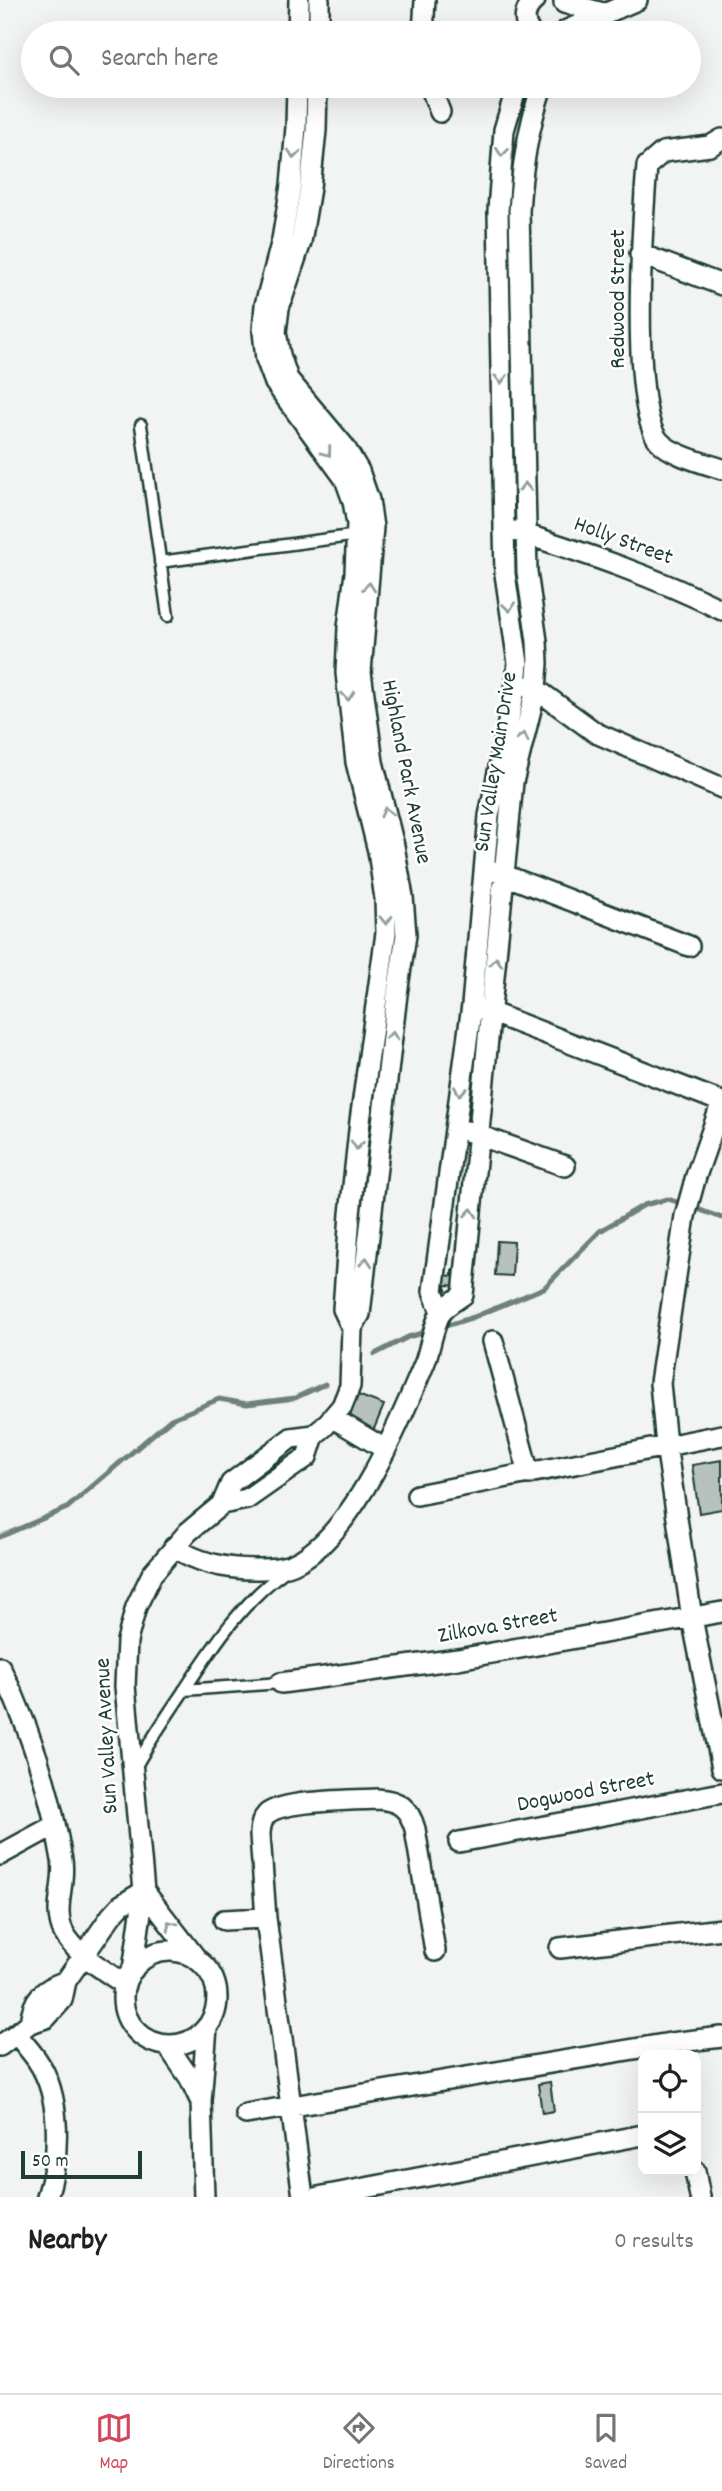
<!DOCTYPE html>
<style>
body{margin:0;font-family:Dekko,sans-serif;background:#f6f6f6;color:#202124}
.controls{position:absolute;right:21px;bottom:21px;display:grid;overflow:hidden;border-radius:14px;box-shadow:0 7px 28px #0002}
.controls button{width:63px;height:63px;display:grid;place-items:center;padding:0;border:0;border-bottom:2px solid #e0e0e0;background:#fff;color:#202124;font:35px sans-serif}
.scale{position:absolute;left:21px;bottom:18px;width:121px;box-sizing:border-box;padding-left:7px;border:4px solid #1f3d34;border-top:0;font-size:19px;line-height:24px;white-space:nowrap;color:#1f3d34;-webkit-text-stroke:5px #fff;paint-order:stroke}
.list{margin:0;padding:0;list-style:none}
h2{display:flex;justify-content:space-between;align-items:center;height:91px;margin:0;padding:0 28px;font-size:30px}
h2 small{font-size:23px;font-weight:400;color:#757577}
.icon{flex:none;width:38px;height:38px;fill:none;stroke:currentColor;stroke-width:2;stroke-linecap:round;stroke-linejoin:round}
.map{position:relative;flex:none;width:722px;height:2197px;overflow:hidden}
.search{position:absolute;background:#fff;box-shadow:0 7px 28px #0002;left:21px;right:21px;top:21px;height:77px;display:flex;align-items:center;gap:18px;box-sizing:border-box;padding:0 24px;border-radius:38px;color:#757577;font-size:26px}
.sheet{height:196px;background:#fff}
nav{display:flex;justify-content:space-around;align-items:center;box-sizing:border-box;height:98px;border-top:2px solid #e0e0e0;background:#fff;font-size:19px;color:#757577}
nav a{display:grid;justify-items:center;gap:4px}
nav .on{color:#d1495b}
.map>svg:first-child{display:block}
</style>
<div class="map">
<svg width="722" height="2197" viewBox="0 0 722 2197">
<rect width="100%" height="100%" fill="#f2f3f3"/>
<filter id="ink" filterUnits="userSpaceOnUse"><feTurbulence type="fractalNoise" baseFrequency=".0143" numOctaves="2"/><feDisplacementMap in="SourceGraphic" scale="14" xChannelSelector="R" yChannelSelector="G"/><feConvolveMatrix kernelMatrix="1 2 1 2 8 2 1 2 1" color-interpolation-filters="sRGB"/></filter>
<g filter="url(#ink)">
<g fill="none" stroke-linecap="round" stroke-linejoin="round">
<path stroke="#6d807b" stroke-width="5" d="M692,1207l30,11
M439,1328l35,-11 70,-29 56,-57 44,-26 24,-6 15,5
M375,1354l33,-17 21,-6
M0,1537l67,-29 104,-89 48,-20 28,5 48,-6 30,-14"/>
</g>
<path fill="#b7c1bd" stroke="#1f3d34" stroke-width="2" d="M497,1241l17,1 -2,34 -17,-1z
M452,1270l11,1 -2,15 -15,-1v5l-9,-1 2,-15 13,2z
M358,1395l26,10 -10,24 -25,-10z
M722,1460v49l-23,4 -7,-48z
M550,2082l4,29 -12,2 -4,-29z"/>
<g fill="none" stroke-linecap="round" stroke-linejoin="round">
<defs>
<path id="lane" d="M141,425l27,191
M160,562l198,-27
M184,1690l97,-7
M136,1766c15,-27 32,-52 49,-77 29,-44 57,-87 100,-118"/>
<path id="street" d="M564,3l43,11
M567,30l70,-30
M298,33l1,-33
M319,33v-33
M423,33l2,-33
M531,33c-9,-11 -7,-24 4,-33
M317,86l-1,44 -6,58 -9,54 -22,66 -3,24 4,23 8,24 56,67 15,25 10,29 4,27 -12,145 12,90 21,84 9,51 3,38 -9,59 -37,320 -8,14
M430,86l10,26
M722,139l-12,7 -47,6 -16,14c-4,49 -18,242 12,275 12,14 45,22 63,28
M640,254l82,31
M515,531c73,23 138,45 207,79
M524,686l12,3 60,44 126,55
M494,871l195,75
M482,1009l240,93
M722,1102l-26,74 -11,40 -25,167 6,62 26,173 30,150
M467,1131l98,35
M441,1312l-8,-21 39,-286 17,-189 27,-132 2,-21 -13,-89 -1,-46 -6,-317 6,-81 13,-44
M493,1341l36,133
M333,1418l52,31
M417,1495l305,-60
M222,1504l9,-21 60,-45 23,-3 10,-8 18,-21 8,-20 2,-58 -9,-19 7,-95 10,-93 26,-188 -1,-34 -7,-48 -22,-89 -10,-89 2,-46 7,-54 2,-49 -4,-23 -8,-22 -70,-96 -9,-24 -3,-28 2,-26 17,-65 9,-55 5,-58 1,-41
M174,1547c24,16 52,22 81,22 13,0 30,0 42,-7 57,-29 104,-142 128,-200 5,-13 9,-40 17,-51 5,-6 14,-11 21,-16l50,-513 23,-93 2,-26 -1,-22 -10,-69 -8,-361c3,-45 9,-82 23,-125
M0,1667c30,60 51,127 62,193 4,24 -10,50 2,73 13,23 41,37 61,52
M281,1683l177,-24 264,-47
M459,1842l263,-49
M0,1855l55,-30
M144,1891l52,67
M224,1920l42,-2
M560,1948l162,-19
M123 1998a47 47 0 1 1 94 0a47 47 0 1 1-94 0Z
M133,1970l11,-79 -19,-205 2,-45 9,-34 16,-33 36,-42 34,-28 25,-5 47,-33 13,-9 7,-22
M30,2023c3,-25 13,-34 36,-42
M17,2034c6,9 14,17 20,26 25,36 23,96 10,137
M167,2045l22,32 11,23
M0,2046l30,-23 16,-5 16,-18 4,-19 45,-65 10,-11 23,-14
M246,2114l424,-71 52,-6
M695,2171l5,26
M204,2197l-3,-96 6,-73
M303,2197l-37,-279 -6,-83c0,-8 1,-15 7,-21 15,-14 87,-14 110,-15 22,1 32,9 38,30l20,122
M318,2197l325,-62"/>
</defs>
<use href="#lane" stroke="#1f3d34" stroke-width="15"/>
<use href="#street" stroke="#1f3d34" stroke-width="24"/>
<use href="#lane" stroke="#fff" stroke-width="10"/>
<use href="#street" stroke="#fff" stroke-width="19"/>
</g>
<defs><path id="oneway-chevron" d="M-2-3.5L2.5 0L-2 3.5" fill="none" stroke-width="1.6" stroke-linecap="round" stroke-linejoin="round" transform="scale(1.75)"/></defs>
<g stroke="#8f9e9a">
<use href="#oneway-chevron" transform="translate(502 152) rotate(96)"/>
<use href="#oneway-chevron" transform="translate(294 154) rotate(96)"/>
<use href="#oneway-chevron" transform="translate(501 379) rotate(89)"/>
<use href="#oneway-chevron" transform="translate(327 452) rotate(53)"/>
<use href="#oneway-chevron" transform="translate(525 487) rotate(-91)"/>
<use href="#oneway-chevron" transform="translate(369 587) rotate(-84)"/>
<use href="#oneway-chevron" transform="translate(509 607) rotate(82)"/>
<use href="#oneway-chevron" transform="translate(348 696) rotate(85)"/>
<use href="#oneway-chevron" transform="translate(523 737) rotate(-78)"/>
<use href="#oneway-chevron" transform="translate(386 812) rotate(-104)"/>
<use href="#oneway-chevron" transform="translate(386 920) rotate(88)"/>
<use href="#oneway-chevron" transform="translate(496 962) rotate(-85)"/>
<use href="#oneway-chevron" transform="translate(392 1036) rotate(-84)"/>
<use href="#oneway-chevron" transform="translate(460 1091) rotate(98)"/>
<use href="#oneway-chevron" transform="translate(357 1145) rotate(96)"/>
<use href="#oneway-chevron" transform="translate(471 1213) rotate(-85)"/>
<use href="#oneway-chevron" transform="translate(366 1262) rotate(-86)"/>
<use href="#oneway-chevron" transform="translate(171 1925) rotate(-128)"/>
</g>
</g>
<g text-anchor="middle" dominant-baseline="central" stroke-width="5" stroke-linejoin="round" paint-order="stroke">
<g font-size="23" fill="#1f3d34" stroke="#fff">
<text transform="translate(619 299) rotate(-90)">Redwood Street</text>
<text transform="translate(623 542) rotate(20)">Holly Street</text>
<text transform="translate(497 762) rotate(-81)">Sun Valley Main Drive</text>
<text transform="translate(405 772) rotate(79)">Highland Park Avenue</text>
<text transform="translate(498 1627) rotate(-10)">Zilkova Street</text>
<text transform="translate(108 1736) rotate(-93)">Sun Valley Avenue</text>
<text transform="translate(586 1793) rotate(-11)">Dogwood Street</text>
</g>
</g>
</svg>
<div class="controls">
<button><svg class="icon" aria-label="locate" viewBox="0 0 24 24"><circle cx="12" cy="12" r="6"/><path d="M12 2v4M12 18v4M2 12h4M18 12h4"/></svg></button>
<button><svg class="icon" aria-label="layers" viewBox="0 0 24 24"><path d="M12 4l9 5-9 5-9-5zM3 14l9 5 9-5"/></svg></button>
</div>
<div class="scale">50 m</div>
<div class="search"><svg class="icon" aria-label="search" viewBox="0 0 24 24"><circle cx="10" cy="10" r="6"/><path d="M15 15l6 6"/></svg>Search here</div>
</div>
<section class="sheet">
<h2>Nearby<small>0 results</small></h2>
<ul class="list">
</ul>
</section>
<nav>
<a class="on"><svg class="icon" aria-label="map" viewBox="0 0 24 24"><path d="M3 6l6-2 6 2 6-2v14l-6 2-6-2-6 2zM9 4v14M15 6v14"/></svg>Map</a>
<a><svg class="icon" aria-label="directions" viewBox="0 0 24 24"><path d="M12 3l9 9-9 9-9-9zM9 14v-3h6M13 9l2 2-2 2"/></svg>Directions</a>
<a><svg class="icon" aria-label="saved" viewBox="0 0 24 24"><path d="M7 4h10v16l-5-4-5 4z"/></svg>Saved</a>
</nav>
